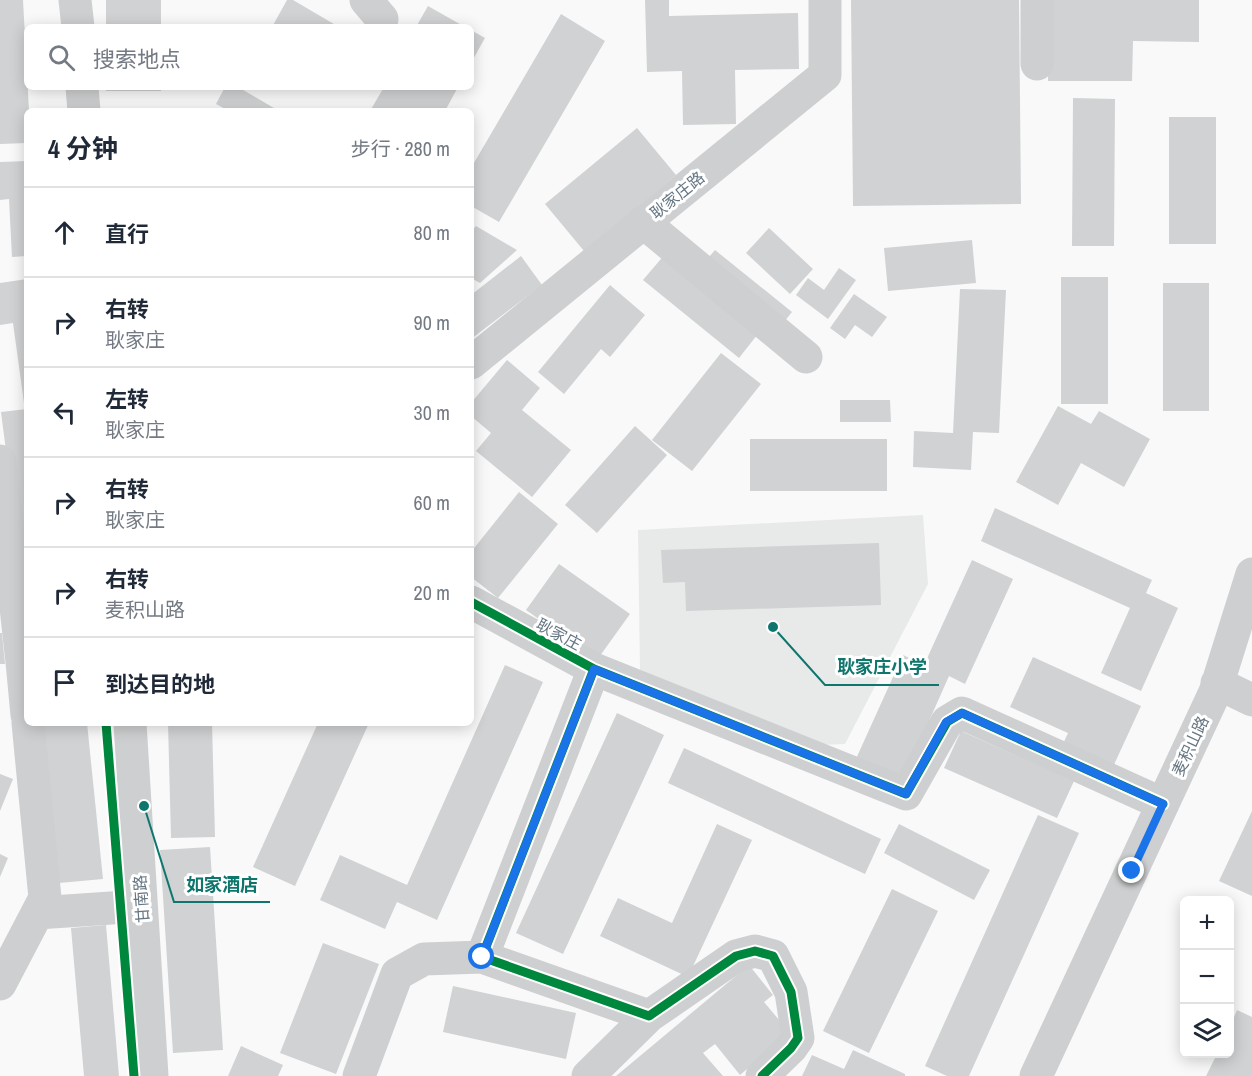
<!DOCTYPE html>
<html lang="zh">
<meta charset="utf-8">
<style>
body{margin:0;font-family:"Archivo Narrow","Noto Sans SC",sans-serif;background:#f6f6f7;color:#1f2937}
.controls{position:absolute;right:18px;bottom:18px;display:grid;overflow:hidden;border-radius:9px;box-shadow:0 3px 15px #0003}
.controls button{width:54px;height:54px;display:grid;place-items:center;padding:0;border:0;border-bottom:2px solid #e0e1e3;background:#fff;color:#1f2937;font:30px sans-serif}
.stop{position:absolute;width:18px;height:18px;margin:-14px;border:4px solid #1a73e8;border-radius:50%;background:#fff}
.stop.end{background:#1a73e8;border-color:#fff;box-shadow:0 2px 6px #0008}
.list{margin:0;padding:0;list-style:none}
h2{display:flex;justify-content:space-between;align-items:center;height:78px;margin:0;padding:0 24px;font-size:26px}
h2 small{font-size:20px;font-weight:400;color:#747a83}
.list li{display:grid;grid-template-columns:39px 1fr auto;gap:18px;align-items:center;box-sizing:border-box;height:90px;padding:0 24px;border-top:2px solid #e0e1e3}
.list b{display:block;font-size:22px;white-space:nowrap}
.list p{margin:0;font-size:20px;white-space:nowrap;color:#747a83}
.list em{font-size:20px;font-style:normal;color:#747a83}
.icon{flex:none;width:33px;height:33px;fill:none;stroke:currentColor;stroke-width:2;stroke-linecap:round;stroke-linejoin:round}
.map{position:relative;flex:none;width:1252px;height:1076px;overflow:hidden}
.search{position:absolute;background:#fff;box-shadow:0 3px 15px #0003;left:24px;top:24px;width:450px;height:66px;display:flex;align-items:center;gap:15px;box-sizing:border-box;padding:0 21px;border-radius:9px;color:#747a83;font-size:22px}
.panel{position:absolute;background:#fff;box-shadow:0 3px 15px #0003;left:24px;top:108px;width:450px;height:618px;border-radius:9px}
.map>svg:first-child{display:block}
</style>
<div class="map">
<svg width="1252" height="1076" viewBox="0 0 1252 1076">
<rect width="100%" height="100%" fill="#f9f9f9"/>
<path fill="#e8e9e9" d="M923,515l5,69 -83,160 -27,1 -178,-75 -2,-140z"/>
<path fill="#d0d2d3" d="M0,0h23l6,111h-2v32l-27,1z
M106,0h55v27h-55z
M287,0h6l46,27h-67z
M645,0h24v16l129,-3 1,56 -64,1 1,54 -53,1 -1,-54 -35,1z
M851,0h168l2,204 -168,2z
M1049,0h150v42l-66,-1 -1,40h-84z
M428,6l37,21h-49z
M561,14l44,27 -106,181 -28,-16v-38z
M471,30l14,8 -14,25z
M106,87h55v4h-55z
M225,87h13l41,24h-50l-13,-7z
M384,87h74l-13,24h-75z
M1073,98l42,1 -1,147h-42z
M1169,117h47v127h-47z
M637,128l39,47 -92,76 -39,-47z
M27,161v95l-15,1 -3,-58 -9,1v-38z
M476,226l41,24 -37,33 -9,-5v-46z
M769,228l44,41 -23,25 -44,-41z
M972,240l4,43 -88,8 -4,-43z
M715,250l77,62 -12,15 -77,-63z
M666,253l95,77 -22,28 -96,-78z
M521,256l21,29 -71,54v-44z
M839,268l17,12 -28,39 -32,-24 12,-17 16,12z
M1061,277h47v127h-47z
M27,279v124h-3l-11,-80 -13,2v-42z
M1163,283h46v128h-46z
M610,285l35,30 -35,42 -9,-8 -37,45 -26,-22z
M960,289l46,1 -7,143 -26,-1 -2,38 -58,-3 1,-36 39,2z
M854,294l33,23 -15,20 -17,-12 -10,14 -15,-11z
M721,353l40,31 -69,87 -40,-31z
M507,360l33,28 -18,22 49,40 -39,47 -56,-46 15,-18 -20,-17v-13z
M840,400h50l1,22h-51z
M1058,406l33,18 8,-13 51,28 -26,48 -43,-24 -23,42 -42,-23z
M27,409v141l-8,2 -18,-140z
M635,426l32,29 -70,78 -32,-28z
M750,439h137v52h-137z
M519,492l39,32 -60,74 -27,-21v-25z
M995,508l157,72 -6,13 32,15 -37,83 -40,-18 29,-65 -149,-67z
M879,543l2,62 -195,6 -1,-29 -22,1 -2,-33z
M972,560l41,19 -48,105 -16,-8 -47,106 -47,-21 48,-106 21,10z
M559,564l71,50 -33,46 -71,-50z
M0,633h2l3,31h-5z
M1033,657l108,49 -29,63 -50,-23 6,-13 -58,-26z
M505,665l38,17 -106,238 -40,-18 -12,27 -65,-29 20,-45 67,30z
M617,713l47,22 -101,219 -47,-21z
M42,723h45l16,156 -44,4z
M168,723h44l3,114 -44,1z
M318,723h51l-74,163 -42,-19z
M961,731l113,50 -17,37 -113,-50z
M684,748l197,91 -16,35 -197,-91z
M0,774l13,5 -13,32z
M1252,811v85l-33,-15z
M1038,815l41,18 -110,243h-22l-22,-10z
M717,824l35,16 -64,137 -88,-41 18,-38 54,25z
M899,824l91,46 -16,30 -90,-47z
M210,847l13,203 -50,3 -13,-203z
M0,854l8,4 -8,19z
M892,889l46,22 -69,142 -46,-22z
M106,925l13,151h-35l-13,-148z
M323,943l56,21 -43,110 -56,-21z
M749,965l24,30 -9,7 26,31 -50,42 -25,-31 -12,9 20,23h-107z
M453,986l123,27 -10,46 -123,-27z
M1237,1010l15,7v59h-46l11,-22h13v-27z
M241,1046l42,19 -5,11h-50z
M853,1050l52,24v2h-103l10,-21 32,14z"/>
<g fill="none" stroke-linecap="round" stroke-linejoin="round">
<path stroke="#cecfd0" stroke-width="33" d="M75,0l3,27
M366,0l16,19
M1037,64v-64
M82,87l2,24
M643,222l163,135
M471,363l354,-288v-75
M0,461l22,201
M471,602l123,67 312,125 41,-72 15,-9 201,91
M27,662h-5l5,53
M594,669l-112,288 167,59 87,-60 19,-5 18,5 18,36 7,46 -7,10 -29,28
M1217,683l35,17
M130,723l22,353
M37,913l104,-7
M0,984l45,-86 -17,-175
M359,1076l38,-102 27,-15 58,-2
M588,1076l61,-60
M1036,1076l179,-384 37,-118"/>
<defs>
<path id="cycleway" d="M471,602l123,67 312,125 41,-72 15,-9 201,91
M594,669l-112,288 167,59 87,-60 19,-5 18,5 18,36 7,46 -7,10 -29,28
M106,723l28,353"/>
</defs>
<use href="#cycleway" stroke="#fff" stroke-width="13"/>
<use href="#cycleway" stroke="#00873e" stroke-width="9"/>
</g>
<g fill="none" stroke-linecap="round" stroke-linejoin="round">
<path stroke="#1a73e8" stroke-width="8" d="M482,957l112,-288 312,125 40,-72 16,-9 201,91 -31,67"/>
</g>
<g text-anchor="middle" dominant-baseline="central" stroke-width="6" stroke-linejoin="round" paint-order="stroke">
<g font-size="16" fill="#657683" stroke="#fff">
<text transform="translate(677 195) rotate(-39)">耿家庄路</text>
<text transform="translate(559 634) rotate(28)">耿家庄</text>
<text transform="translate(1190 746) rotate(-65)">麦积山路</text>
<text transform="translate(141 899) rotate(-94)">甘南路</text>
</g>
</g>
<path fill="none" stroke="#0f766e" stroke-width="2" d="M773 627L825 685H939M144 806L174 902H270"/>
<g fill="#0f766e" stroke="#fff" stroke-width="2">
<circle cx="773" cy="627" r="6"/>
<circle cx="144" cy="806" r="6"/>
</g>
<g font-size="18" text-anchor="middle" font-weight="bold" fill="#0f766e" stroke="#fff" stroke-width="6" stroke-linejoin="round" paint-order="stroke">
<text x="882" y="673">耿家庄小学</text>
<text x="222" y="891">如家酒店</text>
</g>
</svg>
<div class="controls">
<button>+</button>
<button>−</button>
<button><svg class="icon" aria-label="layers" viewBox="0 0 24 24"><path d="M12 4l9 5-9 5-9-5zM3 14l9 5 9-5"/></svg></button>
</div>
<div class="stop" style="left:482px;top:957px"></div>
<div class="stop end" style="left:1132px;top:871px"></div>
<div class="search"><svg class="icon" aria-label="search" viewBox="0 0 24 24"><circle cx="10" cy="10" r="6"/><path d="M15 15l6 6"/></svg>搜索地点</div>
<section class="panel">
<h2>4 分钟<small>步行 · 280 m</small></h2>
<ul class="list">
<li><svg class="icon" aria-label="ahead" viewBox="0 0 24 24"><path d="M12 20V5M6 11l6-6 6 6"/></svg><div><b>直行</b></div><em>80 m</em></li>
<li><svg class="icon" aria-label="right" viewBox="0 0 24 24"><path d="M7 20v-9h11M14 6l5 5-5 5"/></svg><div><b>右转</b><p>耿家庄</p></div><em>90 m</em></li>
<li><svg class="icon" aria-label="left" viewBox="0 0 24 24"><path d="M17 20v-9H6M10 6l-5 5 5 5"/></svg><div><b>左转</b><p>耿家庄</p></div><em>30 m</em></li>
<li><svg class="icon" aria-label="right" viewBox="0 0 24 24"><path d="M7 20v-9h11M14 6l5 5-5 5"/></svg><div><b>右转</b><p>耿家庄</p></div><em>60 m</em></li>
<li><svg class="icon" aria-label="right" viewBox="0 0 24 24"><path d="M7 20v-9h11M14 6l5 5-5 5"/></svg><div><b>右转</b><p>麦积山路</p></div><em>20 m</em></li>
<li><svg class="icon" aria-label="arrive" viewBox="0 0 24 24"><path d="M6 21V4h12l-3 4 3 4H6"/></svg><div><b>到达目的地</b></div></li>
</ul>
</section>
</div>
